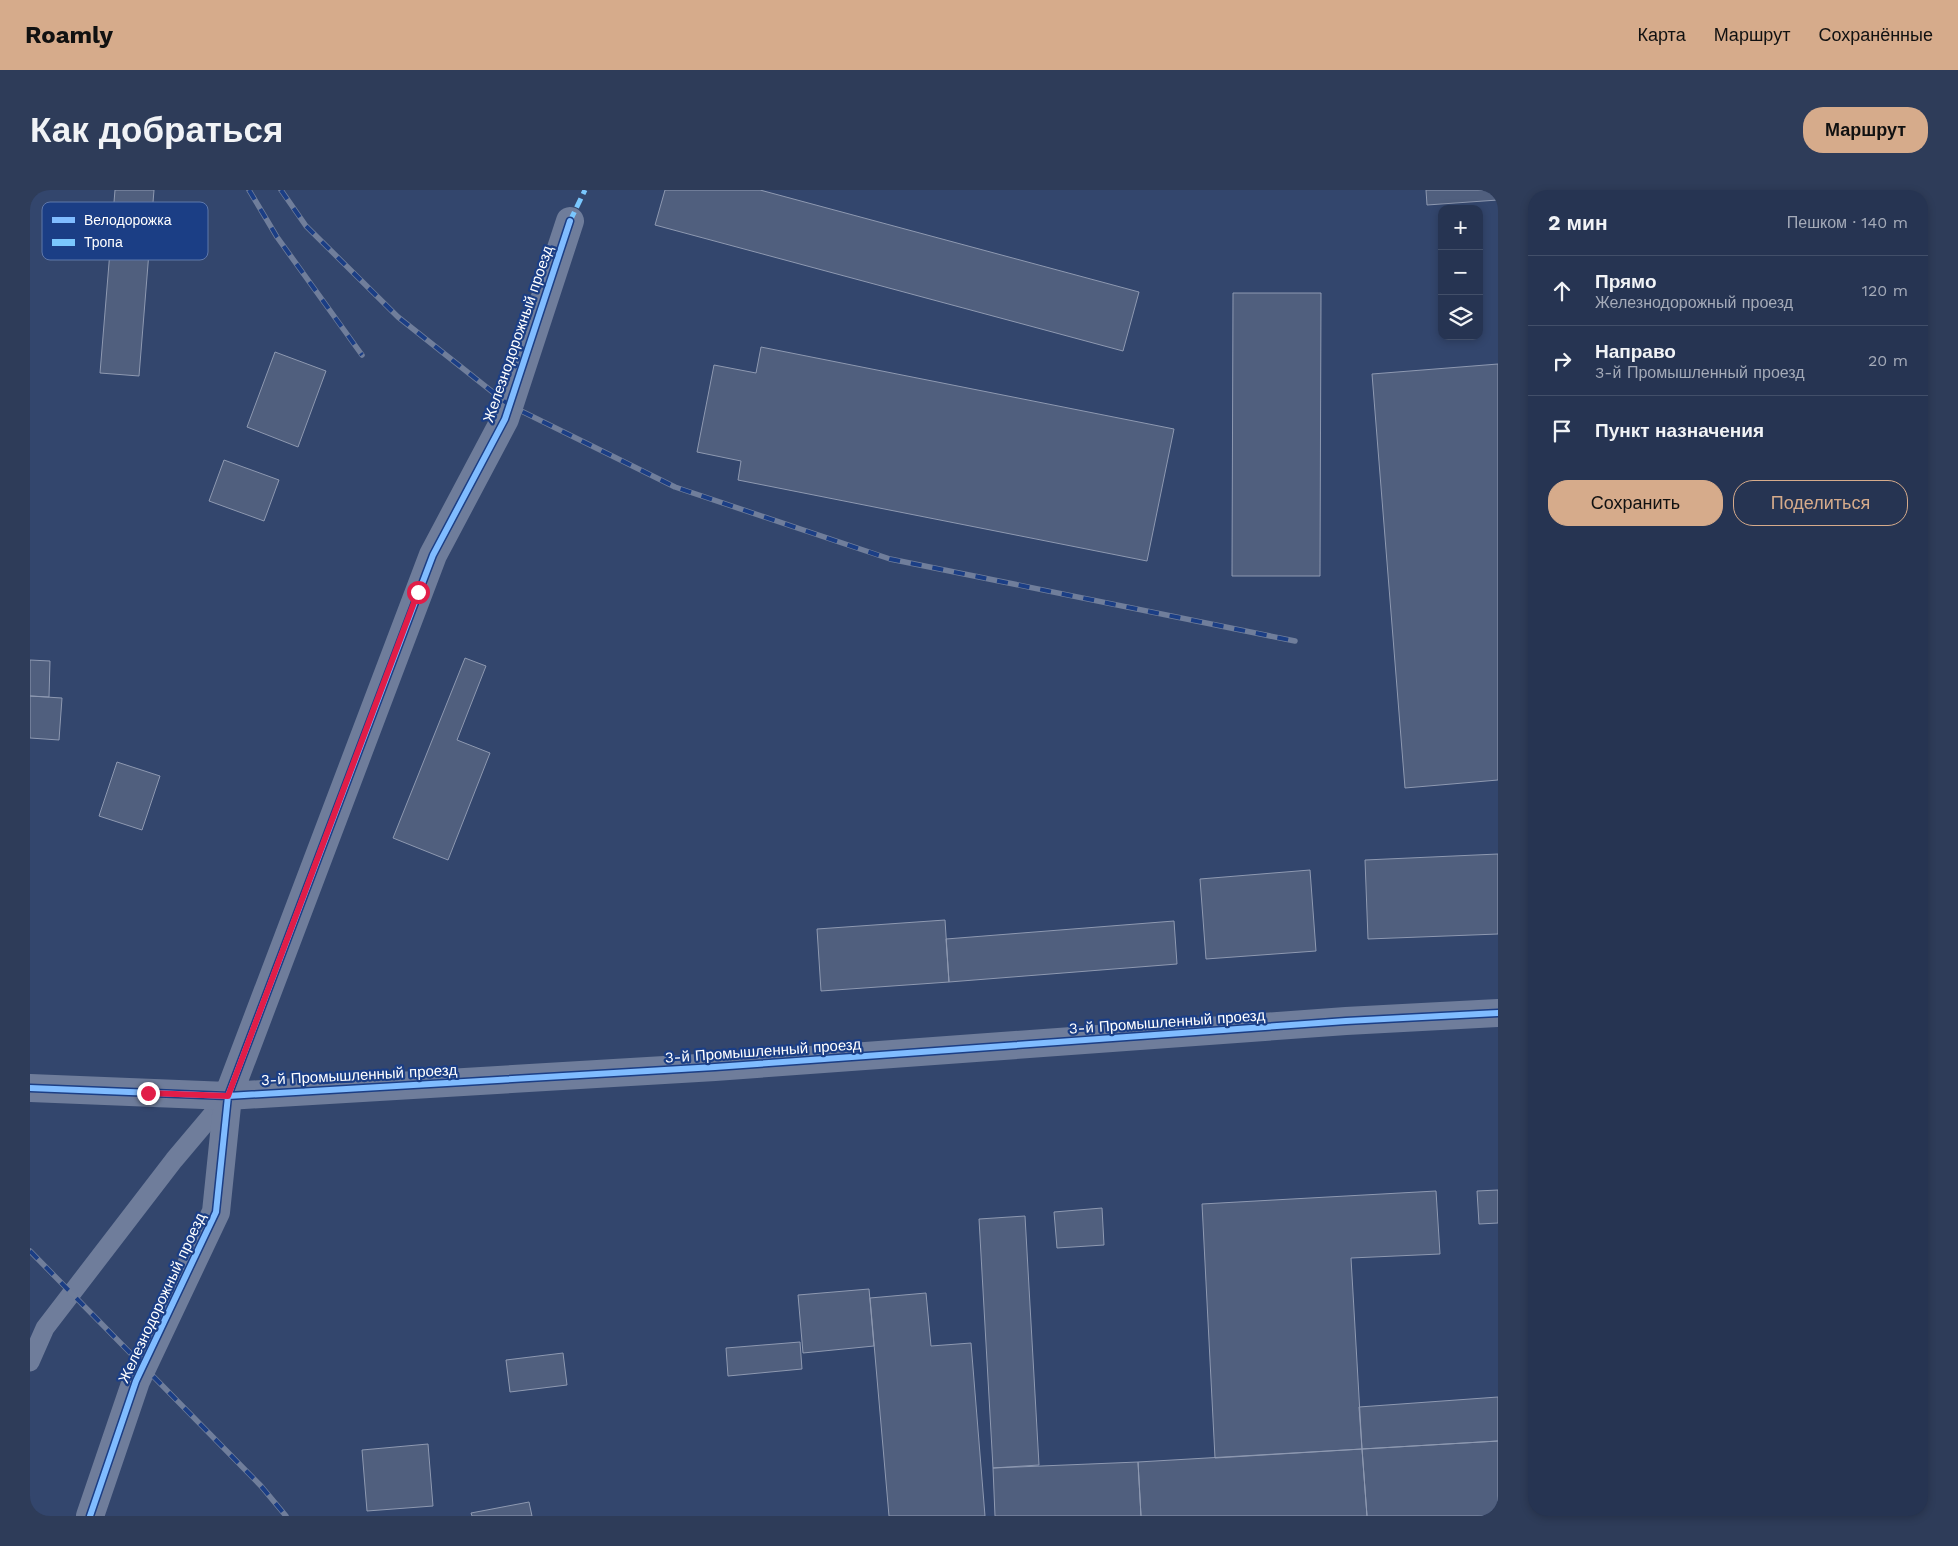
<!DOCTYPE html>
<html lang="ru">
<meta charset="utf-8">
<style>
body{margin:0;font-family:"Work Sans",sans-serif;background:#2e3c59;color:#f1f3f6}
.controls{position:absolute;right:15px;top:15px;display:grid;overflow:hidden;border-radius:10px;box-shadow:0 2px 8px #0003}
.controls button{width:45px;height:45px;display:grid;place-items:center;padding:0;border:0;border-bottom:1px solid #424f69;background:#263452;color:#f1f3f6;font:25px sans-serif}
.stop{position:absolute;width:15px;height:15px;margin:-11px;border:4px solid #e11d48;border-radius:50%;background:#fff}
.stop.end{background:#e11d48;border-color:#fff;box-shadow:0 1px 5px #0008}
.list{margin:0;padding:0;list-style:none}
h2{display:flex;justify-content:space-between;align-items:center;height:65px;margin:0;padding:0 20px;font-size:21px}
h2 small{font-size:16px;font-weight:400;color:#a4aab8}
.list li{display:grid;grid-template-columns:32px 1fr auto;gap:15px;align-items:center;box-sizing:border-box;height:70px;padding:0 20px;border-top:1px solid #424f69}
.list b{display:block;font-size:19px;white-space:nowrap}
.list p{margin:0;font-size:16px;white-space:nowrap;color:#a4aab8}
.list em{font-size:16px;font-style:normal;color:#a4aab8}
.actions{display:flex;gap:10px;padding:15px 20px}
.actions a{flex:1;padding:11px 0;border:1px solid #d6ab8b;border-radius:20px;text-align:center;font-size:18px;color:#d6ab8b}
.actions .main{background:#d6ab8b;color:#111}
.icon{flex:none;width:28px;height:28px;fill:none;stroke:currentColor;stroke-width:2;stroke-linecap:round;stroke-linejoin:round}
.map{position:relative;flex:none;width:1468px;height:1326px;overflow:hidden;border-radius:20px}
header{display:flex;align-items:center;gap:30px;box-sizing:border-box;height:70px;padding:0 25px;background:#d6ab8b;color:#111}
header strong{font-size:24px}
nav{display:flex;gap:28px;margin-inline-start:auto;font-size:18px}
.intro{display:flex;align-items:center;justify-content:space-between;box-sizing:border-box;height:120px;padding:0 30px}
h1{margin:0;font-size:35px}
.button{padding:12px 22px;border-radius:20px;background:#d6ab8b;color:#111;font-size:18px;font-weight:700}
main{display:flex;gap:30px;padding:0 30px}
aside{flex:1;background:#263452;border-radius:20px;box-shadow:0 2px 8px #0003}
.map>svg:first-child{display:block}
</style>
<header>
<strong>Roamly</strong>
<nav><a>Карта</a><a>Маршрут</a><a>Сохранённые</a></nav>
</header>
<div class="intro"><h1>Как добраться</h1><a class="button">Маршрут</a></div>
<main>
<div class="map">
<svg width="1468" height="1326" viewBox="0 0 1468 1326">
<rect width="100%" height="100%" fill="#33466d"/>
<path fill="#505f7e" stroke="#8e99b1" d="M85,0h39l-15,186 -39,-3z
M635,0h95l379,102 -16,59 -468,-126z
M1396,0h72v10l-71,5z
M1203,103h88l-1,283h-88z
M731,157l413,82 -27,132 -409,-81 3,-19 -44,-9 17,-87 42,8z
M245,162l51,19 -28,76 -51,-20z
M1468,174v416l-93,8 -33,-414z
M194,270l55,20 -15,41 -55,-20z
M435,468l21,8 -29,74 33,13 -42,107 -55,-22z
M0,470l20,1 -1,36 -19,-1z
M0,506l32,2 -3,42 -29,-2z
M87,572l43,14 -18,54 -43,-14z
M1468,664v80l-130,5 -3,-79z
M1280,680l6,81 -110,8 -6,-80z
M915,730l4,62 -128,9 -4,-62z
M1144,731l3,43 -228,18 -3,-43z
M1468,1000v33l-19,1 -2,-33z
M1406,1001l4,63 -89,4 11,191 -147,9 -13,-254z
M1072,1018l2,37 -47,3 -3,-36z
M995,1026l14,249 -46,3 -14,-249z
M839,1099l5,57 -71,7 -5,-58z
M896,1103l5,53 40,-3 14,173h-96l-19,-218z
M770,1152l2,27 -74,7 -2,-28z
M533,1163l4,32 -57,7 -4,-32z
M1468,1207v44l-136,8 -3,-42z
M1468,1251v75h-131l-5,-67z
M398,1254l5,62 -66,5 -5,-61z
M1332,1259l5,67h-226l-3,-54z
M1108,1272l3,54h-146l-2,-48z
M499,1312l3,14h-60l-1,-3z"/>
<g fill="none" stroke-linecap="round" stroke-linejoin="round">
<path stroke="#6f7d9b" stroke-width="19" d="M0,1172l15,-34 129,-168 54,-64"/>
<path stroke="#6f7d9b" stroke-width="28" d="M0,898l198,8 487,-29 631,-46 152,-8
M60,1326l46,-135 80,-169 12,-116 205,-541 72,-136 65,-198"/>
<defs>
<path id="rail" d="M219,0l28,47 85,118
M251,0l25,36 92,91 111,88 166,82 215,72 405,82
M0,1061l231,235 25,30"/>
</defs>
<use href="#rail" stroke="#707e9b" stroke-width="5.5"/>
<use href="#rail" stroke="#1b3e85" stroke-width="4" stroke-dasharray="11" stroke-linecap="butt"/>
<path stroke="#7ac7fe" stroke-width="5" stroke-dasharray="10 5" stroke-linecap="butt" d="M540,31l15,-31"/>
<defs>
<path id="cycleway" d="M0,898l198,8 487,-29 631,-46 152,-8
M60,1326l46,-135 80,-169 12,-116 205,-541 72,-136 65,-198"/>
</defs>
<use href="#cycleway" stroke="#1b3e85" stroke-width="9"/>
<use href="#cycleway" stroke="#80bcff" stroke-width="6"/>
</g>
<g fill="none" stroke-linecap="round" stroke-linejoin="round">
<path stroke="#e11d48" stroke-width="6" d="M118,903l80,3 190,-504"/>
</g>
<g text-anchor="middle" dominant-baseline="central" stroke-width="4.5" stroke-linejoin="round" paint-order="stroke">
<g font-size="15" fill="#fff" stroke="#1b3e85">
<text transform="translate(488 144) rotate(-71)">Железнодорожный проезд</text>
<text transform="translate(1137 832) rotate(-4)">3-й Промышленный проезд</text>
<text transform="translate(733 861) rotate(-4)">3-й Промышленный проезд</text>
<text transform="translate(329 885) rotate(-3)">3-й Промышленный проезд</text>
<text transform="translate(132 1108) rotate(-65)">Железнодорожный проезд</text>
</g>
</g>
<rect x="12" y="12" width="166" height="58" rx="8" fill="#1b3e85" stroke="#5f78aa" stroke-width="1"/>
<rect x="22" y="27" width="23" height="6" fill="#80bcff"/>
<rect x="22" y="49" width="23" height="7" fill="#7ac7fe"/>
<g font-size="14" fill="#fff">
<text x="54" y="35">Велодорожка</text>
<text x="54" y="57">Тропа</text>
</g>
</svg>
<div class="controls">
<button>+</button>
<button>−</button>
<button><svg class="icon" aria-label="layers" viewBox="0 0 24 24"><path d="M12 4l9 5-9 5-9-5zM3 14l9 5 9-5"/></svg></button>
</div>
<div class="stop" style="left:388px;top:402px"></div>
<div class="stop end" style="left:118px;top:903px"></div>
</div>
<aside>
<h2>2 мин<small>Пешком · 140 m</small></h2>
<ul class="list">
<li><svg class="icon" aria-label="ahead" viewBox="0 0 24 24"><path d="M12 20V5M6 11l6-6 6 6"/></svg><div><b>Прямо</b><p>Железнодорожный проезд</p></div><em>120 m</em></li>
<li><svg class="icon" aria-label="right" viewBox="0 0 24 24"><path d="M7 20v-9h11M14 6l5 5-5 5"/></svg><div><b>Направо</b><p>3-й Промышленный проезд</p></div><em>20 m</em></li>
<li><svg class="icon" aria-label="arrive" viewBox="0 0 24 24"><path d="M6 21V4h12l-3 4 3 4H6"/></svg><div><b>Пункт назначения</b></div></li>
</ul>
<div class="actions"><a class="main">Сохранить</a><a>Поделиться</a></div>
</aside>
</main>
